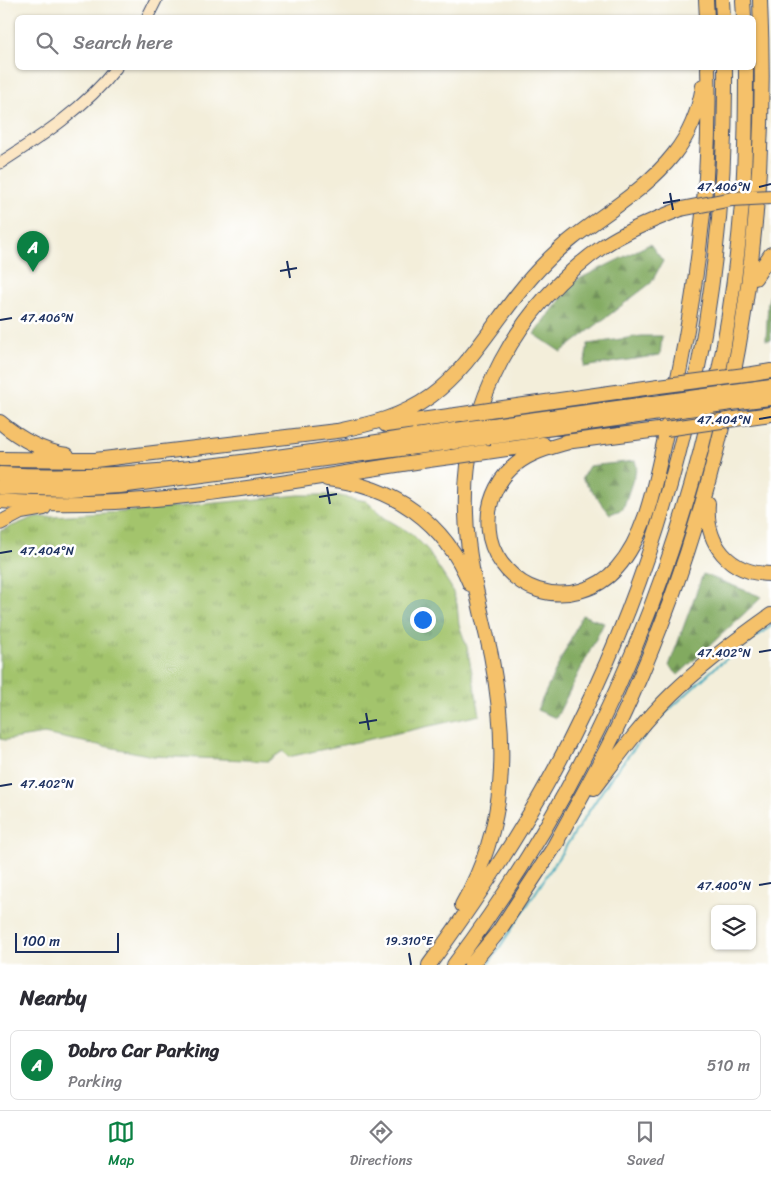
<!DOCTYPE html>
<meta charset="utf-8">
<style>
body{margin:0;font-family:Sriracha,sans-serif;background:#f7f7f7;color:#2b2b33}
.controls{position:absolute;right:15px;bottom:15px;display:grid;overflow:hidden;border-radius:8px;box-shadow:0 1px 4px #0004}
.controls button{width:45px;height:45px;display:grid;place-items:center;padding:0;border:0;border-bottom:1px solid #e1e1e2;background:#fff;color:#2b2b33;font:25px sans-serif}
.scale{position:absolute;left:15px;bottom:12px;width:104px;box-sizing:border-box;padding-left:5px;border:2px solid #1b2f5e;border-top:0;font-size:14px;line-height:18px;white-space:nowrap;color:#1b2f5e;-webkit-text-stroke:4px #fff;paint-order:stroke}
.you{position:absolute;left:422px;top:619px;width:18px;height:18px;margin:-12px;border:4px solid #fff;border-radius:50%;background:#1a73e8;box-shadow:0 0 0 8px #1a73e833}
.badge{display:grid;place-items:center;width:32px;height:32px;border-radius:50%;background:#0b8043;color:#fff;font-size:16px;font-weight:700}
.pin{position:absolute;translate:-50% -41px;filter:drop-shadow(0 1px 2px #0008)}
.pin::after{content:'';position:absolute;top:26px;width:18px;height:15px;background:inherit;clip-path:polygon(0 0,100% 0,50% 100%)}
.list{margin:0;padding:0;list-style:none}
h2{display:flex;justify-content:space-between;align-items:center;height:65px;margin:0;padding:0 20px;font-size:21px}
h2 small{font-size:16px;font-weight:400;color:#7c7c81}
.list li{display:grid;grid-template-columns:32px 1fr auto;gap:15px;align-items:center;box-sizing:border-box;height:70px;margin:0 10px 10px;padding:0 10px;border:1px solid #e1e1e2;border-radius:8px}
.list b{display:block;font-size:19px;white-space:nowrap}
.list p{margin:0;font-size:16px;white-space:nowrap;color:#7c7c81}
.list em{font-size:16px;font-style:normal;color:#7c7c81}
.icon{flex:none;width:28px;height:28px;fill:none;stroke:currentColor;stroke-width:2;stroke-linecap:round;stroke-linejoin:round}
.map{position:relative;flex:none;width:771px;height:965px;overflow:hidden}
.search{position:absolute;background:#fff;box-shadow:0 1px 4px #0004;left:15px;right:15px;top:15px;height:55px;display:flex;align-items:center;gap:12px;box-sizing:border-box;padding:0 18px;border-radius:8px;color:#7c7c81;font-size:19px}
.sheet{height:145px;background:#fff}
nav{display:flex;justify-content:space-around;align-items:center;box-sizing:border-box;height:70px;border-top:1px solid #e1e1e2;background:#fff;font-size:14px;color:#7c7c81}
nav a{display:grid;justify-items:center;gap:2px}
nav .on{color:#0b8043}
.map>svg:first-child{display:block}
</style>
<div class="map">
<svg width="771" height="965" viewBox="0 0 771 965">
<defs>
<pattern id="grass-tufts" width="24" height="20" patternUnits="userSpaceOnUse" patternTransform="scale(1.25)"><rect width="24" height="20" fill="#a3c46c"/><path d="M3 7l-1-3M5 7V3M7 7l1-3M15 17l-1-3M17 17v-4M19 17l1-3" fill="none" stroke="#84a05c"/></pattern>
<pattern id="forest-firs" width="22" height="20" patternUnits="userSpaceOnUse" patternTransform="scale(1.25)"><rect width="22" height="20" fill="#82aa60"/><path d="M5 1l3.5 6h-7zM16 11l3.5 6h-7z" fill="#6a8b52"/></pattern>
</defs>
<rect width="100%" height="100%" fill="#fff"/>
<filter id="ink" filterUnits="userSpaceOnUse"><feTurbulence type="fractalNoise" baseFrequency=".02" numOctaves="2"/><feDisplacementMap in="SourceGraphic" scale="10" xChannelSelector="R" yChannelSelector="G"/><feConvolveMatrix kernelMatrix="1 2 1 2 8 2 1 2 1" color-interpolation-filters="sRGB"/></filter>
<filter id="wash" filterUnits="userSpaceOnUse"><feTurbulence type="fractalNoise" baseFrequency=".0096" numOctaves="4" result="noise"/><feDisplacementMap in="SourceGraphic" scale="20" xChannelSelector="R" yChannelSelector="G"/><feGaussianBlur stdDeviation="1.12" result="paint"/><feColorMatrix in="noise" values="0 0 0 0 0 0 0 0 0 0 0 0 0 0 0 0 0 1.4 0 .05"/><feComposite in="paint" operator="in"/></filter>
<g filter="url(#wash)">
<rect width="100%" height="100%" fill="#f3eeda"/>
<path fill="url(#grass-tufts)" stroke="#5f7a65" d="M299,495h35l32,6 19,17 27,16 14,14 25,39 6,17 2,21 8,22 13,68 -192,42 -5,-6 -15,10 -115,-5 -109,-22 -38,6 -6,-1v-208l35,-14 88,-5z"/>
<path fill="url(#forest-firs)" stroke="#4e6c5f" d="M650,244l13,17 -12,22 -90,69 -27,-18 41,-53z
M771,291v49h-5l2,-38z
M641,336h21l-2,19 -76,12 4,-23z
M635,461l2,6 -14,42 -13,5 -28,-36 7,-12z
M703,574l59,23 -84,78 -9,-9z
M582,615l22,8 -48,95 -19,-8z"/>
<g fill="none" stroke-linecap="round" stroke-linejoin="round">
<path stroke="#3ca9bb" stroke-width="2" d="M488,965l124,-189 28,-35 19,-22 58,-53 54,-40"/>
</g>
</g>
<g filter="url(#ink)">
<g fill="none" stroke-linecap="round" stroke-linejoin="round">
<defs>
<path id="secondary" d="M147,18l9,-18
M0,163c42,-27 85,-55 116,-95"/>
<path id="highway" d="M706,0l1,18
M722,0l1,18
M743,0l1,18
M755,278l16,-24
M753,374l18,-3
M749,390l22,-3
M746,401l25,-3
M496,409l163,-23
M742,418l29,-4
M0,422c20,17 41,29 67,33
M386,425l77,-11
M492,425l162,-22
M337,431c34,-7 65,-14 94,-35 44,-32 73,-93 113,-132 39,-41 95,-65 130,-110 15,-19 25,-44 29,-68
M490,437l162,-23
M572,441c-13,4 -26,7 -39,13 -33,15 -50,48 -43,84 5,23 25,45 48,52 28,9 60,0 79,-22 30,-34 38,-87 48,-130 28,-122 47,-245 43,-370
M565,442l101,-13
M486,452l57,-8
M0,459l95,1 250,-30
M0,474c152,9 305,-22 455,-44
M327,479c66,7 118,43 143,105
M0,487l70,2 50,-3 333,-44
M0,501c151,12 303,-24 451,-44
M708,503c-3,41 21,71 63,71
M0,523l21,-11 23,-4
M594,788c25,-33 49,-66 78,-94 31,-30 65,-55 99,-79
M553,848c27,-49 55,-98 78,-150 99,-222 140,-455 129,-698
M462,905c46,-80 46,-161 29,-250 -10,-46 -24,-94 -25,-142 -4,-108 51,-207 139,-268 23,-15 50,-26 76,-36
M429,965c58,-80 112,-162 154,-251 98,-201 144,-424 142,-646
M454,965c165,-220 267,-488 288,-762 4,-45 4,-90 4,-135
M471,965l28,-34 59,-90"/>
</defs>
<use href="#secondary" stroke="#3b4c71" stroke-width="13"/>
<use href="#highway" stroke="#3b4c71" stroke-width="16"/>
<use href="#secondary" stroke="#fbe6c4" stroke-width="11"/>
<use href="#highway" stroke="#f5c16b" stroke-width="14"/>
<defs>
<path id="highway-bridge" d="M681,209l51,-10 39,-2
M659,386l94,-12
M654,403l95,-13
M463,414l33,-5
M652,414l94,-13
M666,429l76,-11
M455,430l37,-5
M453,442l37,-5
M451,457l35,-5"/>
</defs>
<use href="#highway-bridge" stroke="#3b4c71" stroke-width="16" stroke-linecap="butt"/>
<use href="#highway-bridge" stroke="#f5c16b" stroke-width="14"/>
</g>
</g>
<path fill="none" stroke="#1b2f5e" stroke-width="2" d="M759,187l12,-3M670,193l3,17M663,203l17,-3M287,261l3,17M280,271l17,-3M0,320l12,-2M759,419l12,-2M327,487l3,17M319,497l18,-3M0,553l12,-2M759,652l12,-2M366,713l3,17M359,723l18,-3M0,786l12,-2M759,885l12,-2M409,953l2,12"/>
<g font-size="12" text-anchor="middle" fill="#1b2f5e" stroke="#fff" stroke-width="5" stroke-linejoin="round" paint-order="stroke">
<text x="724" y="191">47.406°N</text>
<text x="47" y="322">47.406°N</text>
<text x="724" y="424">47.404°N</text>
<text x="47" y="555">47.404°N</text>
<text x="724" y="657">47.402°N</text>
<text x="47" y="788">47.402°N</text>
<text x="724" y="890">47.400°N</text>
<text x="409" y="945">19.310°E</text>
</g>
</svg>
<div class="controls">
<button><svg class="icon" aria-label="layers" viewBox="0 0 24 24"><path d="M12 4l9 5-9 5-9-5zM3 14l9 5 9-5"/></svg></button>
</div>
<div class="scale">100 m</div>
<div class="you"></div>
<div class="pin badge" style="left:33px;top:272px">A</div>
<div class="search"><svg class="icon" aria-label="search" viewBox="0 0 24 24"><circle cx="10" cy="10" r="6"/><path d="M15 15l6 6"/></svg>Search here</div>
</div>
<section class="sheet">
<h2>Nearby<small></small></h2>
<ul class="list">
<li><span class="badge">A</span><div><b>Dobro Car Parking</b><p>Parking</p></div><em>510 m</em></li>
</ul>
</section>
<nav>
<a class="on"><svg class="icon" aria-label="map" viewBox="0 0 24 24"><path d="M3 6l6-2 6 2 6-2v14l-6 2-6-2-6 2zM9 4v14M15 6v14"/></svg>Map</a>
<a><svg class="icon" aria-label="directions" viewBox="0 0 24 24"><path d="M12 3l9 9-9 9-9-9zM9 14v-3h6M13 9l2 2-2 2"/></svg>Directions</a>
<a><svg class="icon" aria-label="saved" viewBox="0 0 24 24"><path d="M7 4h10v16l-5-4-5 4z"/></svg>Saved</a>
</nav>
